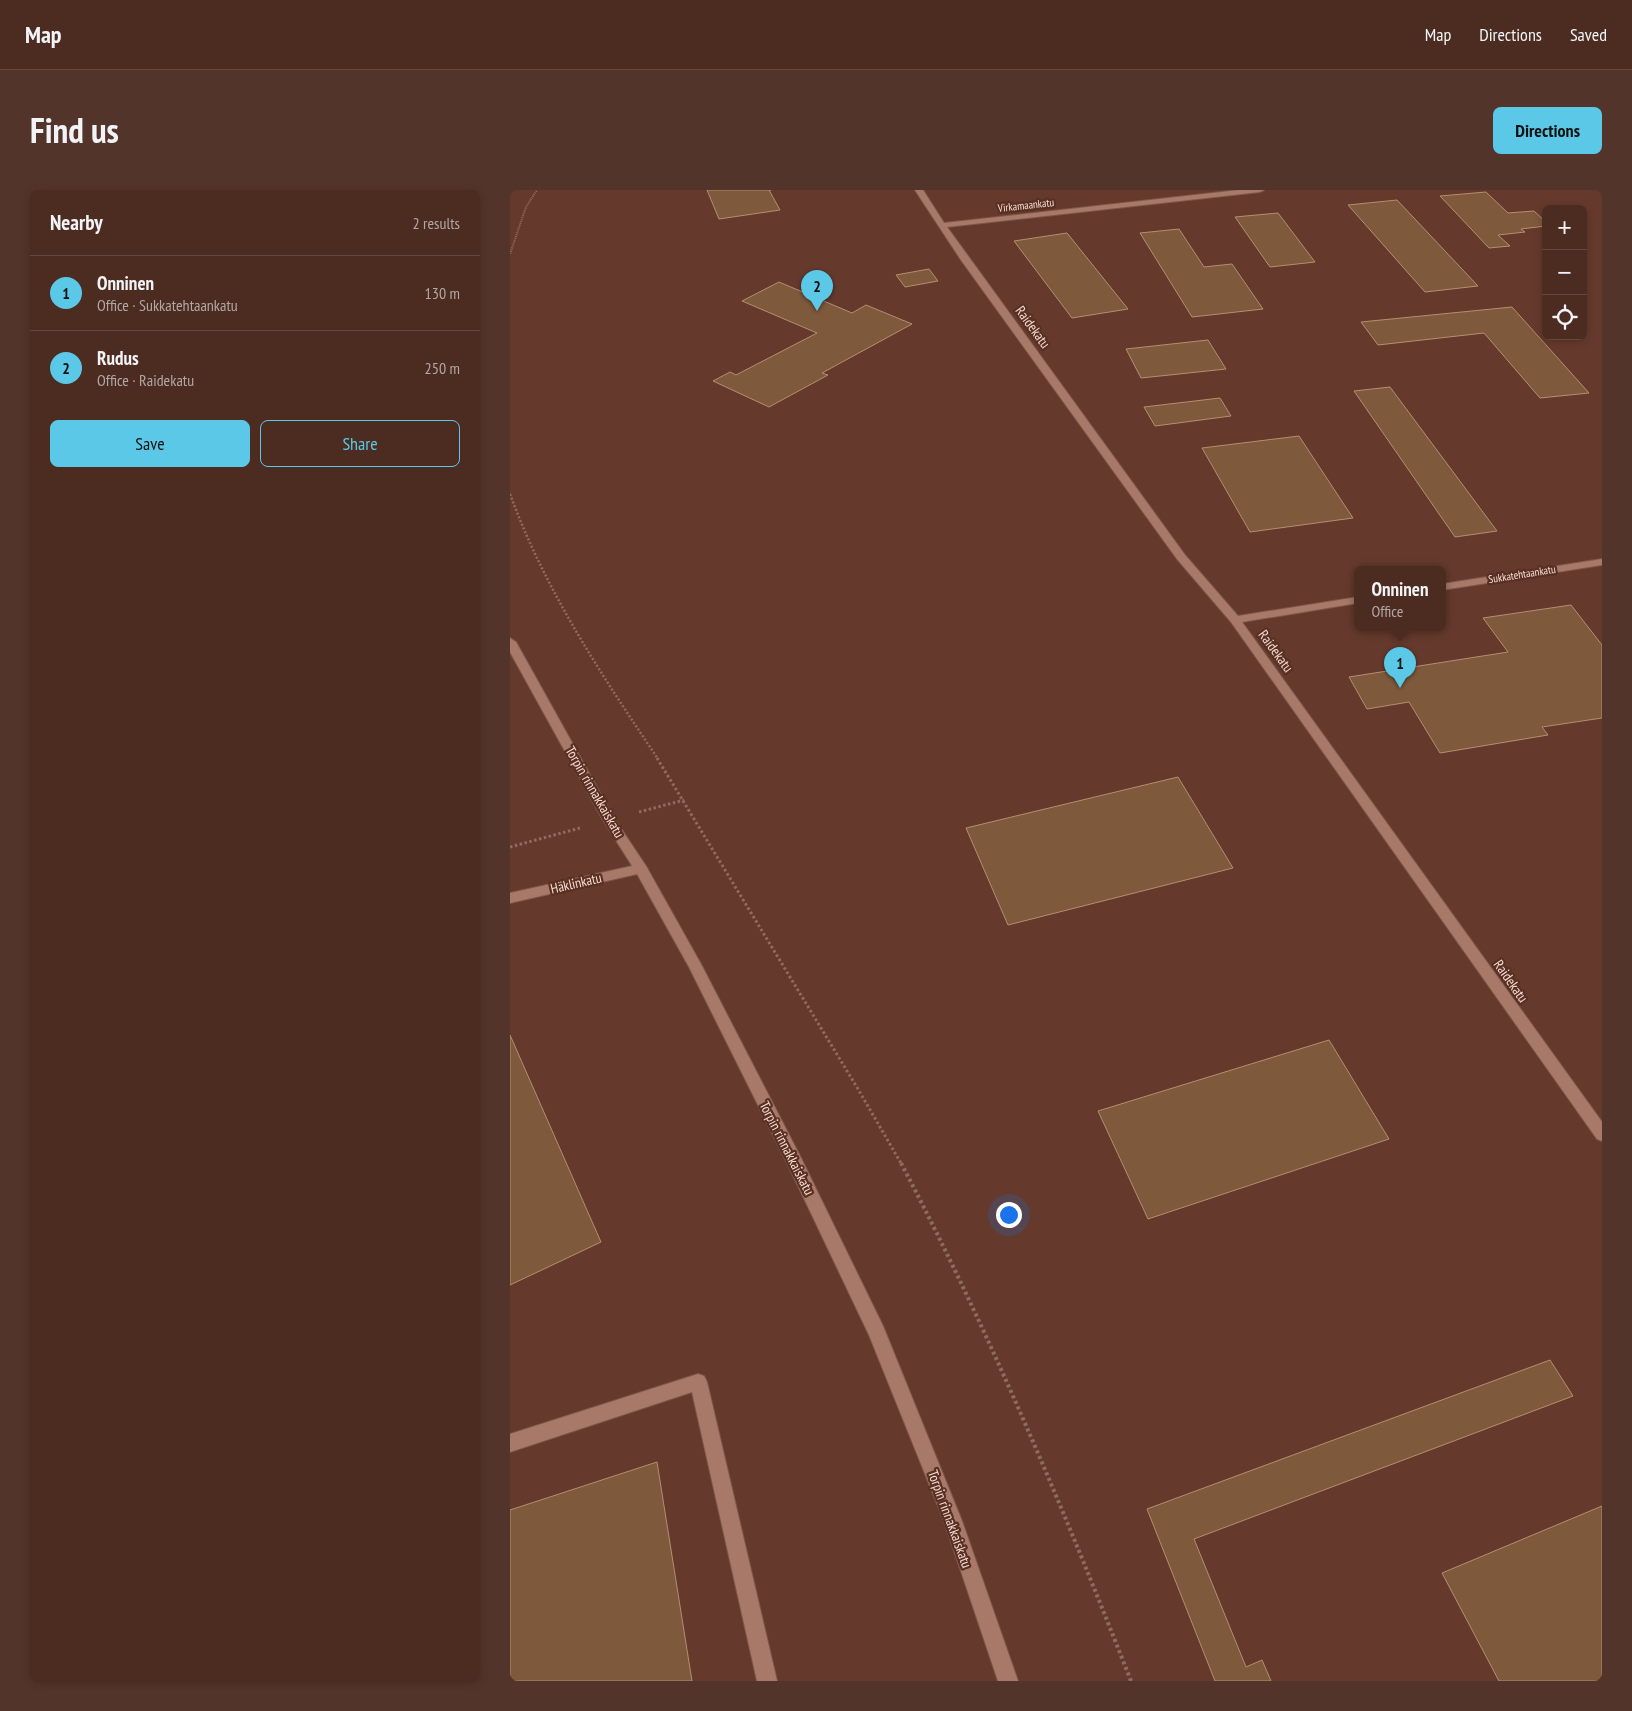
<!DOCTYPE html>
<meta charset="utf-8">
<style>
body{margin:0;font-family:"PT Sans Narrow",sans-serif;background:#53342a;color:#f1f3f6}
.controls{position:absolute;right:15px;top:15px;display:grid;overflow:hidden;border-radius:8px;box-shadow:0 2px 8px #0003}
.controls button{width:45px;height:45px;display:grid;place-items:center;padding:0;border:0;border-bottom:1px solid #63483f;background:#4c2c21;color:#f1f3f6;font:25px sans-serif}
.you{position:absolute;left:498px;top:1024px;width:18px;height:18px;margin:-12px;border:4px solid #fff;border-radius:50%;background:#1a73e8;box-shadow:0 0 0 8px #1a73e833}
.badge{display:grid;place-items:center;width:32px;height:32px;border-radius:50%;background:#5bc8e7;color:#111;font-size:16px;font-weight:700}
.pin{position:absolute;translate:-50% -41px;filter:drop-shadow(0 1px 2px #0008)}
.pin::after{content:'';position:absolute;top:26px;width:18px;height:15px;background:inherit;clip-path:polygon(0 0,100% 0,50% 100%)}
.popup{position:absolute;left:844px;top:376px;width:92px;height:65px;box-sizing:border-box;display:grid;place-content:center;border-radius:8px;background:#4c2c21;filter:drop-shadow(0 1px 4px #0005);font-size:16px;white-space:nowrap;color:#b2a7a5}
.popup b{font-size:19px;color:#f1f3f6}
.popup::after{content:'';position:absolute;left:50%;top:100%;margin-left:-10px;border:10px solid transparent;border-top-color:#4c2c21}
.list{margin:0;padding:0;list-style:none}
h2{display:flex;justify-content:space-between;align-items:center;height:65px;margin:0;padding:0 20px;font-size:21px}
h2 small{font-size:16px;font-weight:400;color:#b2a7a5}
.list li{display:grid;grid-template-columns:32px 1fr auto;gap:15px;align-items:center;box-sizing:border-box;height:75px;padding:0 20px;border-top:1px solid #63483f}
.list b{display:block;font-size:19px;white-space:nowrap}
.list p{margin:0;font-size:16px;white-space:nowrap;color:#b2a7a5}
.list em{font-size:16px;font-style:normal;color:#b2a7a5}
.actions{display:flex;gap:10px;padding:15px 20px}
.actions a{flex:1;padding:11px 0;border:1px solid #5bc8e7;border-radius:8px;text-align:center;font-size:18px;color:#5bc8e7}
.actions .main{background:#5bc8e7;color:#111}
.icon{flex:none;width:28px;height:28px;fill:none;stroke:currentColor;stroke-width:2;stroke-linecap:round;stroke-linejoin:round}
.map{position:relative;flex:none;width:1092px;height:1491px;overflow:hidden;border-radius:8px}
header{display:flex;align-items:center;gap:30px;box-sizing:border-box;height:70px;padding:0 25px;background:#4c2c21;border-bottom:1px solid #63483f}
header strong{font-size:24px}
nav{display:flex;gap:28px;margin-inline-start:auto;font-size:18px}
.intro{display:flex;align-items:center;justify-content:space-between;box-sizing:border-box;height:120px;padding:0 30px}
h1{margin:0;font-size:35px}
.button{padding:12px 22px;border-radius:8px;background:#5bc8e7;color:#111;font-size:18px;font-weight:700}
main{display:flex;gap:30px;padding:0 30px}
aside{flex:1;background:#4c2c21;border-radius:8px;box-shadow:0 2px 8px #0003}
.map>svg:first-child{display:block}
</style>
<header>
<strong>Map</strong>
<nav><a>Map</a><a>Directions</a><a>Saved</a></nav>
</header>
<div class="intro"><h1>Find us</h1><a class="button">Directions</a></div>
<main>
<aside>
<h2>Nearby<small>2 results</small></h2>
<ul class="list">
<li><span class="badge">1</span><div><b>Onninen</b><p>Office · Sukkatehtaankatu</p></div><em>130 m</em></li>
<li><span class="badge">2</span><div><b>Rudus</b><p>Office · Raidekatu</p></div><em>250 m</em></li>
</ul>
<div class="actions"><a class="main">Save</a><a>Share</a></div>
</aside>
<div class="map">
<svg width="1092" height="1491" viewBox="0 0 1092 1491">
<rect width="100%" height="100%" fill="#653a2c"/>
<path fill="#7e593c" stroke="#b68e6f" d="M197,0h64h-2l11,20 -61,9z
M976,2l22,21 26,-2 12,11v4l-25,3 4,3 -27,3 12,11 -21,2 -49,-52z
M887,10l81,86 -53,6 -77,-87z
M768,23l37,49 -45,5 -35,-50z
M669,39l25,38 28,-3 31,45 -71,8 -52,-84z
M557,43l61,76 -56,9 -58,-77z
M419,79l9,12 -33,6 -9,-12z
M269,92l73,31 14,-8 46,19 -90,49 6,2 -59,32 -56,-26 17,-9 6,3 81,-42 -75,-32z
M1002,117l77,86 -49,5 -56,-65 -106,12 -17,-23z
M698,150l18,29 -85,9 -15,-29z
M880,197l107,144 -42,6 -101,-146z
M710,208l11,18 -76,10 -11,-19z
M789,246l54,82 -103,14 -48,-84z
M1061,415l31,40v73l-60,9 6,8 -108,18 -31,-51 -42,7 -18,-32 159,-25 -25,-34z
M668,587l55,91 -225,57 -42,-97z
M0,845l91,207 -91,43z
M819,850l60,99 -241,80 -50,-108z
M1040,1170l23,36 -379,143 52,128 16,-7 9,21h-56l-68,-172z
M147,1272l35,219h-182v-171z
M1092,1316v175h-103l-57,-108z"/>
<g fill="none" stroke-linecap="round" stroke-linejoin="round">
<defs>
<path id="service" d="M188,1184l6,2 3,6 70,299h-20l-65,-289 -182,60v-18z"/>
<path id="minor" d="M405,0h8l21,33 295,-33h25l-4,2 -313,35 238,328 53,61 120,-19v6l-116,19 360,500v19l-5,-2 -366,-517 -54,-63 -216,-299z
M1092,369v6l-160,25v-6z
M131,674l7,5 -2,3 -136,31v-10z"/>
<path id="secondary" d="M0,448l6,4 98,176 32,48 56,100 99,192 82,168 79,195 56,160h-20l-54,-160 -75,-186 -80,-168 -100,-200 -53,-95 -33,-52 -93,-168z"/>
</defs>
<use href="#service" stroke="#7c584c" stroke-width="2"/>
<use href="#minor" stroke="#7c584c" stroke-width="2"/>
<use href="#secondary" stroke="#7c584c" stroke-width="2"/>
<path stroke="#916b5e" stroke-width="2" stroke-dasharray="1 1" stroke-linecap="butt" d="M0,64l16,-47 11,-17"/>
<path stroke="#916b5e" stroke-width="2.5" stroke-dasharray="2 2" stroke-linecap="butt" d="M0,304c35,96 91,180 148,265"/>
<path stroke="#916b5e" stroke-width="3" stroke-dasharray="2.5 2.5" stroke-linecap="butt" d="M147,568l201,331 44,76
M129,622l45,-12
M0,657l70,-19"/>
<path stroke="#916b5e" stroke-width="4" stroke-dasharray="3 3" stroke-linecap="butt" d="M391,973c88,168 161,342 230,518"/>
<use href="#service" fill="#a87969" fill-rule="evenodd"/>
<use href="#minor" fill="#a87969" fill-rule="evenodd"/>
<use href="#secondary" fill="#a87969" fill-rule="evenodd"/>
</g>
<g text-anchor="middle" dominant-baseline="central" stroke-width="4.5" stroke-linejoin="round" paint-order="stroke">
<g font-size="11" fill="#f6dbd2" stroke="#593022">
<text transform="translate(516 15) rotate(-6)">Virkamaankatu</text>
<text transform="translate(1012 384) rotate(-9)">Sukkatehtaankatu</text>
</g>
<g font-size="14" fill="#f6dbd2" stroke="#593022">
<text transform="translate(523 137) rotate(54)">Raidekatu</text>
<text transform="translate(766 461) rotate(54)">Raidekatu</text>
<text transform="translate(85 602) rotate(60)">Torpin rinnakkaiskatu</text>
<text transform="translate(66 693) rotate(-13)">Häklinkatu</text>
<text transform="translate(1001 791) rotate(55)">Raidekatu</text>
<text transform="translate(277 958) rotate(63)">Torpin rinnakkaiskatu</text>
<text transform="translate(440 1329) rotate(70)">Torpin rinnakkaiskatu</text>
</g>
</g>
</svg>
<div class="controls">
<button>+</button>
<button>−</button>
<button><svg class="icon" aria-label="locate" viewBox="0 0 24 24"><circle cx="12" cy="12" r="6"/><path d="M12 2v4M12 18v4M2 12h4M18 12h4"/></svg></button>
</div>
<div class="you"></div>
<div class="pin badge" style="left:890px;top:498px">1</div>
<div class="popup"><b>Onninen</b>Office</div>
<div class="pin badge" style="left:307px;top:121px">2</div>
</div>
</main>
